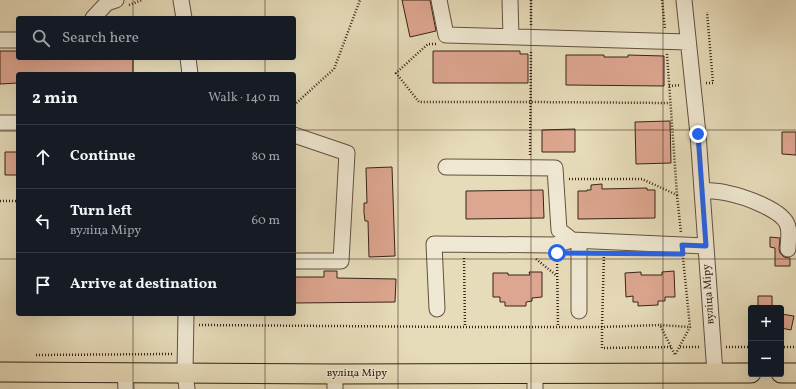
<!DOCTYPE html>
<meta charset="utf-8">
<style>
body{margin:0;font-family:Vollkorn,serif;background:#242831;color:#f1f3f6}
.controls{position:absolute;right:12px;bottom:12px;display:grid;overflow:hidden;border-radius:4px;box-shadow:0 4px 16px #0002}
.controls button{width:36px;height:36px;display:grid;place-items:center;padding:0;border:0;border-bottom:1px solid #363941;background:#171b24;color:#f1f3f6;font:20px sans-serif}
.stop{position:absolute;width:12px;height:12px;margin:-9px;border:3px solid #2563eb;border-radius:50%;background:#fff}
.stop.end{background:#2563eb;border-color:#fff;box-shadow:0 1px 4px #0008}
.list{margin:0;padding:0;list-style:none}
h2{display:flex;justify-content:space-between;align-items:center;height:52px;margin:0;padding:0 16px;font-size:17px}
h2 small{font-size:13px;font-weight:400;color:#9ea1a6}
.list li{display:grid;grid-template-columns:26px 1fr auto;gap:12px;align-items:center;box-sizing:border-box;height:64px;padding:0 16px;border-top:1px solid #363941}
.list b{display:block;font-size:15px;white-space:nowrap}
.list p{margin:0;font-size:13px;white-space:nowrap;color:#9ea1a6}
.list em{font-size:13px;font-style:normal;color:#9ea1a6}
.icon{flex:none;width:22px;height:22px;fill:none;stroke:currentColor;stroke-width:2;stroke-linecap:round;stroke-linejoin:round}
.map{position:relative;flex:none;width:796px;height:389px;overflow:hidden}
.search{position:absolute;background:#171b24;box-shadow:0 4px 16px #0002;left:16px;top:16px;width:280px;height:44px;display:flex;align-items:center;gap:10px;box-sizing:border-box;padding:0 14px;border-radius:4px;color:#9ea1a6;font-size:15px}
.panel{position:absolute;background:#171b24;box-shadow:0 4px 16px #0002;left:16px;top:72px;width:280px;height:244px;border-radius:4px}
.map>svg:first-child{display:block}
</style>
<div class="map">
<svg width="796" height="389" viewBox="0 0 796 389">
<rect width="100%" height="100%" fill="#e7dcba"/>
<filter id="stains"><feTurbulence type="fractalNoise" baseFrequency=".005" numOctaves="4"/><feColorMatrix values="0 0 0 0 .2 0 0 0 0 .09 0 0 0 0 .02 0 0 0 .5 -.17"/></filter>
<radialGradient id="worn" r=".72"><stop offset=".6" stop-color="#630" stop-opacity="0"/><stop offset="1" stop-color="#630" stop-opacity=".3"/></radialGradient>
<path fill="#dda690" stroke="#392217" d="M402,0h28l6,31 -26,6z
M0,51h18v7h115v16h-115v9l-18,1z
M433,51h87v3h8v29h-95z
M566,55h38v2h24v-2l36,1v30l-98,-1z
M670,121l1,42 -35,1 -1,-42z
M575,129v23h-33v-22z
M782,132h14v23l-14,-1z
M5,152h13v23h-13z
M392,167l3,89 -26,1 -1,-36h-3l-1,-8v-10h3l-1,-35z
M602,184v5l45,-1v2h8v28l-77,1v-28h9v-1h4v-5z
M543,190l1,28 -78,1v-28z
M770,237l10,1 -1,11 1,4 4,4 6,1v8h-15v-18l-5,-1z
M324,271h13v7l59,1 -1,23 -101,1v-26h30z
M674,271l1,26h-10v4h-7v4l-20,1v-4h-5v-6l-7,1 -1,-24 16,-1v3h21v-3z
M529,272h13v25l-10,1v3l-6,1v4h-21v-4h-5v-5h-7v-24h15v2h22z
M758,296h14v11h-14z
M781,314l13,2 -3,14 -10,-2z"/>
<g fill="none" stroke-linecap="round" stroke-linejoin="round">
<defs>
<path id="minor" d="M181,0l3,18
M439,0l7,35 242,7
M510,0l1,37
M684,0l14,134 17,239
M93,18l14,-15 9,-3
M0,40h18
M188,58l2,16
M0,123h18
M294,135l53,18 -6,108h-47
M446,167l109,1 4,62 13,10 133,6
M702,190c8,1 17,1 25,3 15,3 58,17 61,34 2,6 0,15 0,22
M437,309l-3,-65 120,1 18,-5
M579,311v-70
M186,314l-1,58 2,17
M125,372l1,17
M335,374v15
M535,389v-16"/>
<path id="major" d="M0,372l335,2 416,-1
M781,373h15"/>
</defs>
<use href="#minor" stroke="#645040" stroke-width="17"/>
<use href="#major" stroke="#392217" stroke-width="21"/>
<path stroke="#392217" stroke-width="2.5" stroke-dasharray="1 2" stroke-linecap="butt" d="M662,0l3,29
M129,5l13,-5
M531,25v-25
M436,44h-8l-32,29 23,29h111l140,1
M706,83h7l-6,-71
M669,86l12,-1
M294,105l40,-36 26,-69
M530,155l1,-105
M569,179h73l35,16 -10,-141
M677,195l4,38
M0,201h18
M604,254l-2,73 58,-2
M464,258l1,69
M557,258l1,69
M683,258l7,69 -15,28 -15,-30 30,2
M536,259l21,17
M199,325l266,2h137v21l69,-1
M680,347h19
M726,347h25
M781,347h15
M36,355l137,-1"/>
<use href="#minor" stroke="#efe8d2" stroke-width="15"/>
<use href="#major" stroke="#e7dcba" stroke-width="19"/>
</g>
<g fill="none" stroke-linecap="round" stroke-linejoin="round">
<path stroke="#2563eb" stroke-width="5" d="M557,253l126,1 -1,-9 24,1 -8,-112"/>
</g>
<path fill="none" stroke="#392217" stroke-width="1" stroke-opacity="0.55" d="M133,0v18M265,0v18M398,0v389M531,0v389M663,0v389M133,58v16M265,58v16M0,130h18M294,130h502M0,259h18M294,259h502M133,314v75M265,314v75"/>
<g text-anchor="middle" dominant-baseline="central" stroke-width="3" stroke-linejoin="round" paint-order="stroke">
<g font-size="11" fill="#392217" stroke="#efe8d2">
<text transform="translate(709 294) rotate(-94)">вуліца Міру</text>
<text x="357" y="373">вуліца Міру</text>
</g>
</g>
<rect width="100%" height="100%" filter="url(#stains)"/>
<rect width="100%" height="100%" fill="url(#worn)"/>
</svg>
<div class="controls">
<button>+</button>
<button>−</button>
</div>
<div class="stop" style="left:557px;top:253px"></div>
<div class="stop end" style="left:698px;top:134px"></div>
<div class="search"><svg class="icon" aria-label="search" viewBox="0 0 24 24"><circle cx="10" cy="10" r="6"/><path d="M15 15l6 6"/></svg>Search here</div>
<section class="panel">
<h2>2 min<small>Walk · 140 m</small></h2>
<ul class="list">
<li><svg class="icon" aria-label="ahead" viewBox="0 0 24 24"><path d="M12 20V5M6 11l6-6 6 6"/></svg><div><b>Continue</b></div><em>80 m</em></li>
<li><svg class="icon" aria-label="left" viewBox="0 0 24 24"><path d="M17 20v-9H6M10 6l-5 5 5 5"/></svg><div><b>Turn left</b><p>вуліца Міру</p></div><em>60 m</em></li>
<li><svg class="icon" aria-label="arrive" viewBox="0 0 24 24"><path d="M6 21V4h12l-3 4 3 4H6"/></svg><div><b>Arrive at destination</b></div></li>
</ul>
</section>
</div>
